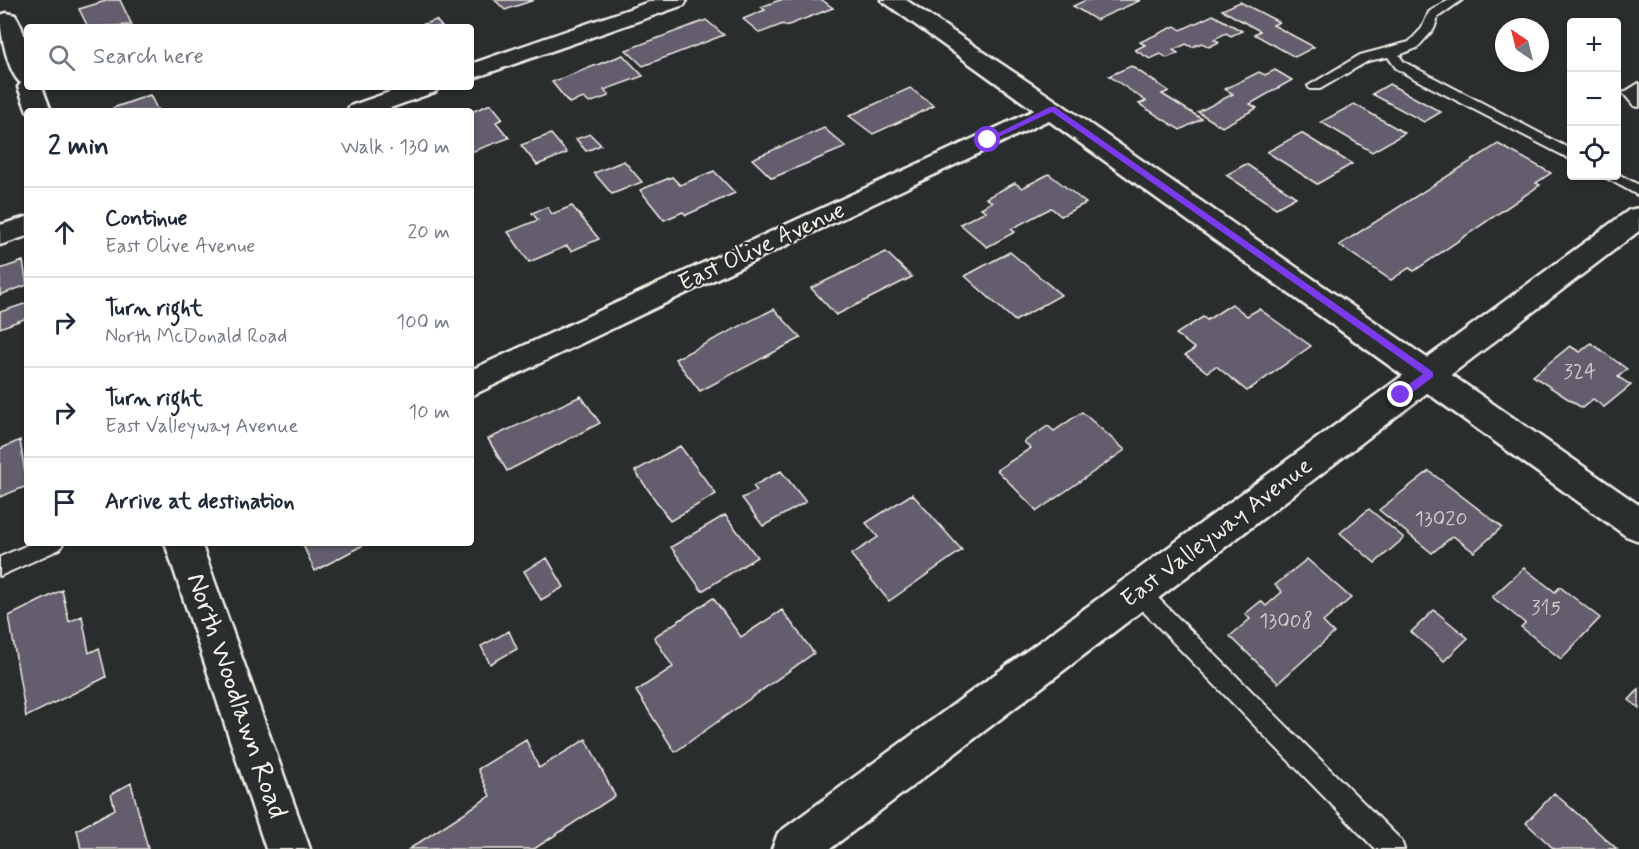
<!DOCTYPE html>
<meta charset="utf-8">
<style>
body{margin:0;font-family:Mynerve,sans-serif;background:#f6f6f7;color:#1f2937}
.controls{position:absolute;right:18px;top:18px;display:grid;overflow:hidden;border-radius:6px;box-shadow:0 2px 4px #0004}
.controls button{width:54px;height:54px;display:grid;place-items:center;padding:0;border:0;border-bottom:2px solid #e0e1e3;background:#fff;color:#1f2937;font:30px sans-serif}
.compass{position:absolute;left:1495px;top:18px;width:54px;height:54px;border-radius:50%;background:#fff;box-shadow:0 2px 4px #0004;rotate:325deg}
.stop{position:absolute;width:18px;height:18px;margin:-14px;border:4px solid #7c3aed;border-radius:50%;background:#fff}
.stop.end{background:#7c3aed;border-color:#fff;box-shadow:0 2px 6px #0008}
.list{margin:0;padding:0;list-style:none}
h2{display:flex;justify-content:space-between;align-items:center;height:78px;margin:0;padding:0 24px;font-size:26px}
h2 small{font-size:20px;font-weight:400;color:#747a83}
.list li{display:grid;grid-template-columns:39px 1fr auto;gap:18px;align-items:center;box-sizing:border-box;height:90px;padding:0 24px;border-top:2px solid #e0e1e3}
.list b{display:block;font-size:22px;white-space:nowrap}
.list p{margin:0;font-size:20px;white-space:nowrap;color:#747a83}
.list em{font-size:20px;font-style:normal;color:#747a83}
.icon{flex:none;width:33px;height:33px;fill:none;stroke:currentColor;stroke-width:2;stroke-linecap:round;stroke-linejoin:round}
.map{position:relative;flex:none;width:1639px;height:849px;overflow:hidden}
.search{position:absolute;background:#fff;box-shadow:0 2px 4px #0004;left:24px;top:24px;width:450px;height:66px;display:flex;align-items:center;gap:15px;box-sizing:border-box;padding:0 21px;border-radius:6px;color:#747a83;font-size:22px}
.panel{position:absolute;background:#fff;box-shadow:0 2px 4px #0004;left:24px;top:108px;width:450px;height:438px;border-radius:6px}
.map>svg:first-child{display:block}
</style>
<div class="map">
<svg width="1639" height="849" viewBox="0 0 1639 849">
<rect width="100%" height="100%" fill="#2a2d2e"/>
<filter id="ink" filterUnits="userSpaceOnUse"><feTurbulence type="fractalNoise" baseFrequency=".0167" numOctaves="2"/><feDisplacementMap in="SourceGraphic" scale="12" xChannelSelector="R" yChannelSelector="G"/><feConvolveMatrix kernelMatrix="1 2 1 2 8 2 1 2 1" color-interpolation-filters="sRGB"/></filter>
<g filter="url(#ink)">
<path fill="#635d6e" stroke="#f4f1e8" stroke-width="1.5" d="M109,0h11l12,25 -44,2 -9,-18z
M495,0h39l-29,10z
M780,0h42l11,8 -47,18 -3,-2 -23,9 -17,-14 22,-9 -4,-3z
M1086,0h55l-45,20 -23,-14z
M1240,2l39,20 -6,3 41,22 -19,10 -41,-23 6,-3 -38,-21z
M1213,15l29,16 -11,5 -5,-3 -12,6 5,3 -10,5 -7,-4 -10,4 -6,-3 -13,6 5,3 -11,5 -6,-4 -11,5 -15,-9 10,-5 -5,-3 35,-16 6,4z
M436,20l6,7h-27z
M706,20l18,15 -81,31 -17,-16z
M623,55l20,21 -39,14 5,6 -20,7 -5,-5 -15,5 -17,-21z
M1131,66l38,25 -7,3 40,25 -22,11 -41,-26 7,-3 -37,-25z
M1275,70l17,10 -42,24 7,4 -35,19 -24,-15 35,-18 -8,-5 34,-17 6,3z
M1389,84l52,28 -17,10 -52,-28z
M910,88l24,18 -61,28 -24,-18z
M150,95l8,16h-43l-2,-3z
M491,104l12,15 -7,3 13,16 -38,14v-40z
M1354,104l51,29 -33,19 -51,-30z
M824,128l22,19 -74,31 -20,-19z
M1301,133l51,31 -35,20 -50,-32z
M551,134l16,19 -30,12 -16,-20z
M590,134l11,11 -15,6 -10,-12z
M1498,144l53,29 -15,10 4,2 -126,86 -5,-3 -18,12 -52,-35z
M624,161l18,21 -30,12 -18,-21z
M1246,164l50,33 -20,11 -50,-33z
M714,171l21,22 -49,22 -3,-3 -19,8 -24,-30 32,-13 8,8z
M1049,174l37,29 -25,13 -10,-8 -40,21 4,3 -28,15 -27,-23 26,-13 -5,-3 11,-6 -6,-4 29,-15 7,5z
M572,206l27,33 -28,12 -4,-5 -38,16 -21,-30 30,-12 -6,-7 15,-6 5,7z
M886,252l26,25 -76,38 -25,-27z
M1010,252l51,43 -46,26 -50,-45z
M23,261l4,24 -27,10v-26z
M27,303v15l-27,10v-16z
M1232,304l15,12 12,-7 52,37 -64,45 -31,-25 -9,6 -22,-17 10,-6 -19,-15 27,-17 4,3z
M774,309l27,29 -101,53 -25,-32z
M1591,343l36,26 -9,8 13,8 -27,22 -11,-8 -11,9 -49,-32 37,-30 10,6z
M581,396l19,27 -93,48 -19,-32z
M1082,412l43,38 -88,61 -40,-41 34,-22 -7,-6 24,-16 6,5z
M20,440l7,46 -27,11v-48z
M680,446l36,48 -46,27 -35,-50z
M781,471l25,31 -43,24 -21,-28 15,-7 -4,-5z
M1429,471l73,56 -28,25 -21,-16 -21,17 -53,-43z
M912,494l50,56 -73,51 -38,-46 27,-18 -12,-14z
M1369,509l35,29 -29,25 -35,-30z
M725,515l32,42 -55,34 -31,-44z
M302,543h65l-52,28z
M547,558l17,29 -23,13 -17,-29z
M1307,559l44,39 -28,24 11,11 -56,50 -48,-47 20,-17 -5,-5 16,-13 5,5 16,-14 -7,-7z
M1524,568l31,24 5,-5 40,31 -39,41 -40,-32 4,-4 -33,-26z
M62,590l7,32 13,-6 7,37 10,-5 7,29 -80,40 -17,-101z
M713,598l28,39 41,-27 32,43 -139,99 -39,-61 37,-24 -19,-30z
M1434,610l34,28 -24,23 -33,-29z
M509,631l8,18 -27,15 -9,-18z
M1639,689v19l-10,-8z
M586,739l29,57 -81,53h-125l81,-53 -12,-27 48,-29 13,28z
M131,783l17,66h-67l-4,-19 38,-21 -4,-15z
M1554,793l63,56h-63l-28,-26z"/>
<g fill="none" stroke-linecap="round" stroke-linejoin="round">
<defs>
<path id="lane" d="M1448,0h14l-24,17 -4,12 -17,19 -18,7 5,7 168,88v10l-161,-83 -15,-9 -8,-11 -20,4 -48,28h-10l-2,-3 52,-31 49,-13 13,-14 7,-16z
M1639,83v24l-5,-1 -11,-13z
M1616,173l23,12v11l-36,-20z
M32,543h31l-3,6 -60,27v-19z
M1138,583l7,2 256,255 3,9h-29l-244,-250 -3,-7 3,-7z"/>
<path id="street" d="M655,0h32l-3,5 -213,74v-15z
M7,13l8,2c15,22 12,47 12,72h15l9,24h-24l-9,-24 3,-4c-13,-9 -21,-52 -21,-68z
M404,87h35l-4,5 -53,19h-35l3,-5z
M1052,102l9,2 3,5 -3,5 -590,282v-26z
M1639,208v23l-809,618h-58l6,-16 851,-623z
M27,217v19l-27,9v-20z
M165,543h36l109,306h-44z"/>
<path id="secondary" d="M881,0h25l155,104 578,401v36l-13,-5z"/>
</defs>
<use href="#lane" stroke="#f4f1e8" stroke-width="4"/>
<use href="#street" stroke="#f4f1e8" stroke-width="5"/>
<use href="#secondary" stroke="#f4f1e8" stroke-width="5"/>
<use href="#lane" fill="#2a2d2e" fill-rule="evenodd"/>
<use href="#street" fill="#2a2d2e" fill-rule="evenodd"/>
<use href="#secondary" fill="#2a2d2e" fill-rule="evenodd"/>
</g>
</g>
<path fill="#7c3aed" d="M1050,107h5l378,265v5l-28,21h-7v-6l25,-18 -371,-262 -62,29 -6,-1z"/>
<g text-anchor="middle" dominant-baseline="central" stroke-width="4.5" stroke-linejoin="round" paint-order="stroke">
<g font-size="21" fill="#d0ccca">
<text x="1580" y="372">324</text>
<text x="1441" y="519">13020</text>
<text x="1546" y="608">315</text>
<text x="1286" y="621">13008</text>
</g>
<g font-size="24" fill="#f4f1e8" stroke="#2a2d2e">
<text transform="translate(762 247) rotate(-25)">East Olive Avenue</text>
<text transform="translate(1217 533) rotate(-37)">East Valleyway Avenue</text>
</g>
<g font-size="28" fill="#f4f1e8" stroke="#2a2d2e">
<text transform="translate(236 696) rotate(71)">North Woodlawn Road</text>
</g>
</g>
</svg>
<div class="controls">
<button>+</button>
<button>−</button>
<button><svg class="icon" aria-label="locate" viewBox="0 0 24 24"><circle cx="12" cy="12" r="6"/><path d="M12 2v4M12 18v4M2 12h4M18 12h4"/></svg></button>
</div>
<svg class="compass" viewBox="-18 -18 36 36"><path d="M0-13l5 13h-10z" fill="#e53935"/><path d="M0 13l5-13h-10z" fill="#747a83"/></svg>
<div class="stop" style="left:988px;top:140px"></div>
<div class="stop end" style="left:1401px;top:395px"></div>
<div class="search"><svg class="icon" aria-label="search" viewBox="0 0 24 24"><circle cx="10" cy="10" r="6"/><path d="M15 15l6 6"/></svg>Search here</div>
<section class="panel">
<h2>2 min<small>Walk · 130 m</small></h2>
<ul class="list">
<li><svg class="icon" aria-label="ahead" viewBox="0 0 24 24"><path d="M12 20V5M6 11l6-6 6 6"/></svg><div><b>Continue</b><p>East Olive Avenue</p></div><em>20 m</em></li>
<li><svg class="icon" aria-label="right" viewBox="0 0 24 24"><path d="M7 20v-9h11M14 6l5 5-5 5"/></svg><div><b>Turn right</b><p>North McDonald Road</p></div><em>100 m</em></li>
<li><svg class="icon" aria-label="right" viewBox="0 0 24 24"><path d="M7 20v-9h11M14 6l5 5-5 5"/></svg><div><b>Turn right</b><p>East Valleyway Avenue</p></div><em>10 m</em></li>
<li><svg class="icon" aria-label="arrive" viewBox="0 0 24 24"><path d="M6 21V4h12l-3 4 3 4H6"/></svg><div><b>Arrive at destination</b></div></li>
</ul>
</section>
</div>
